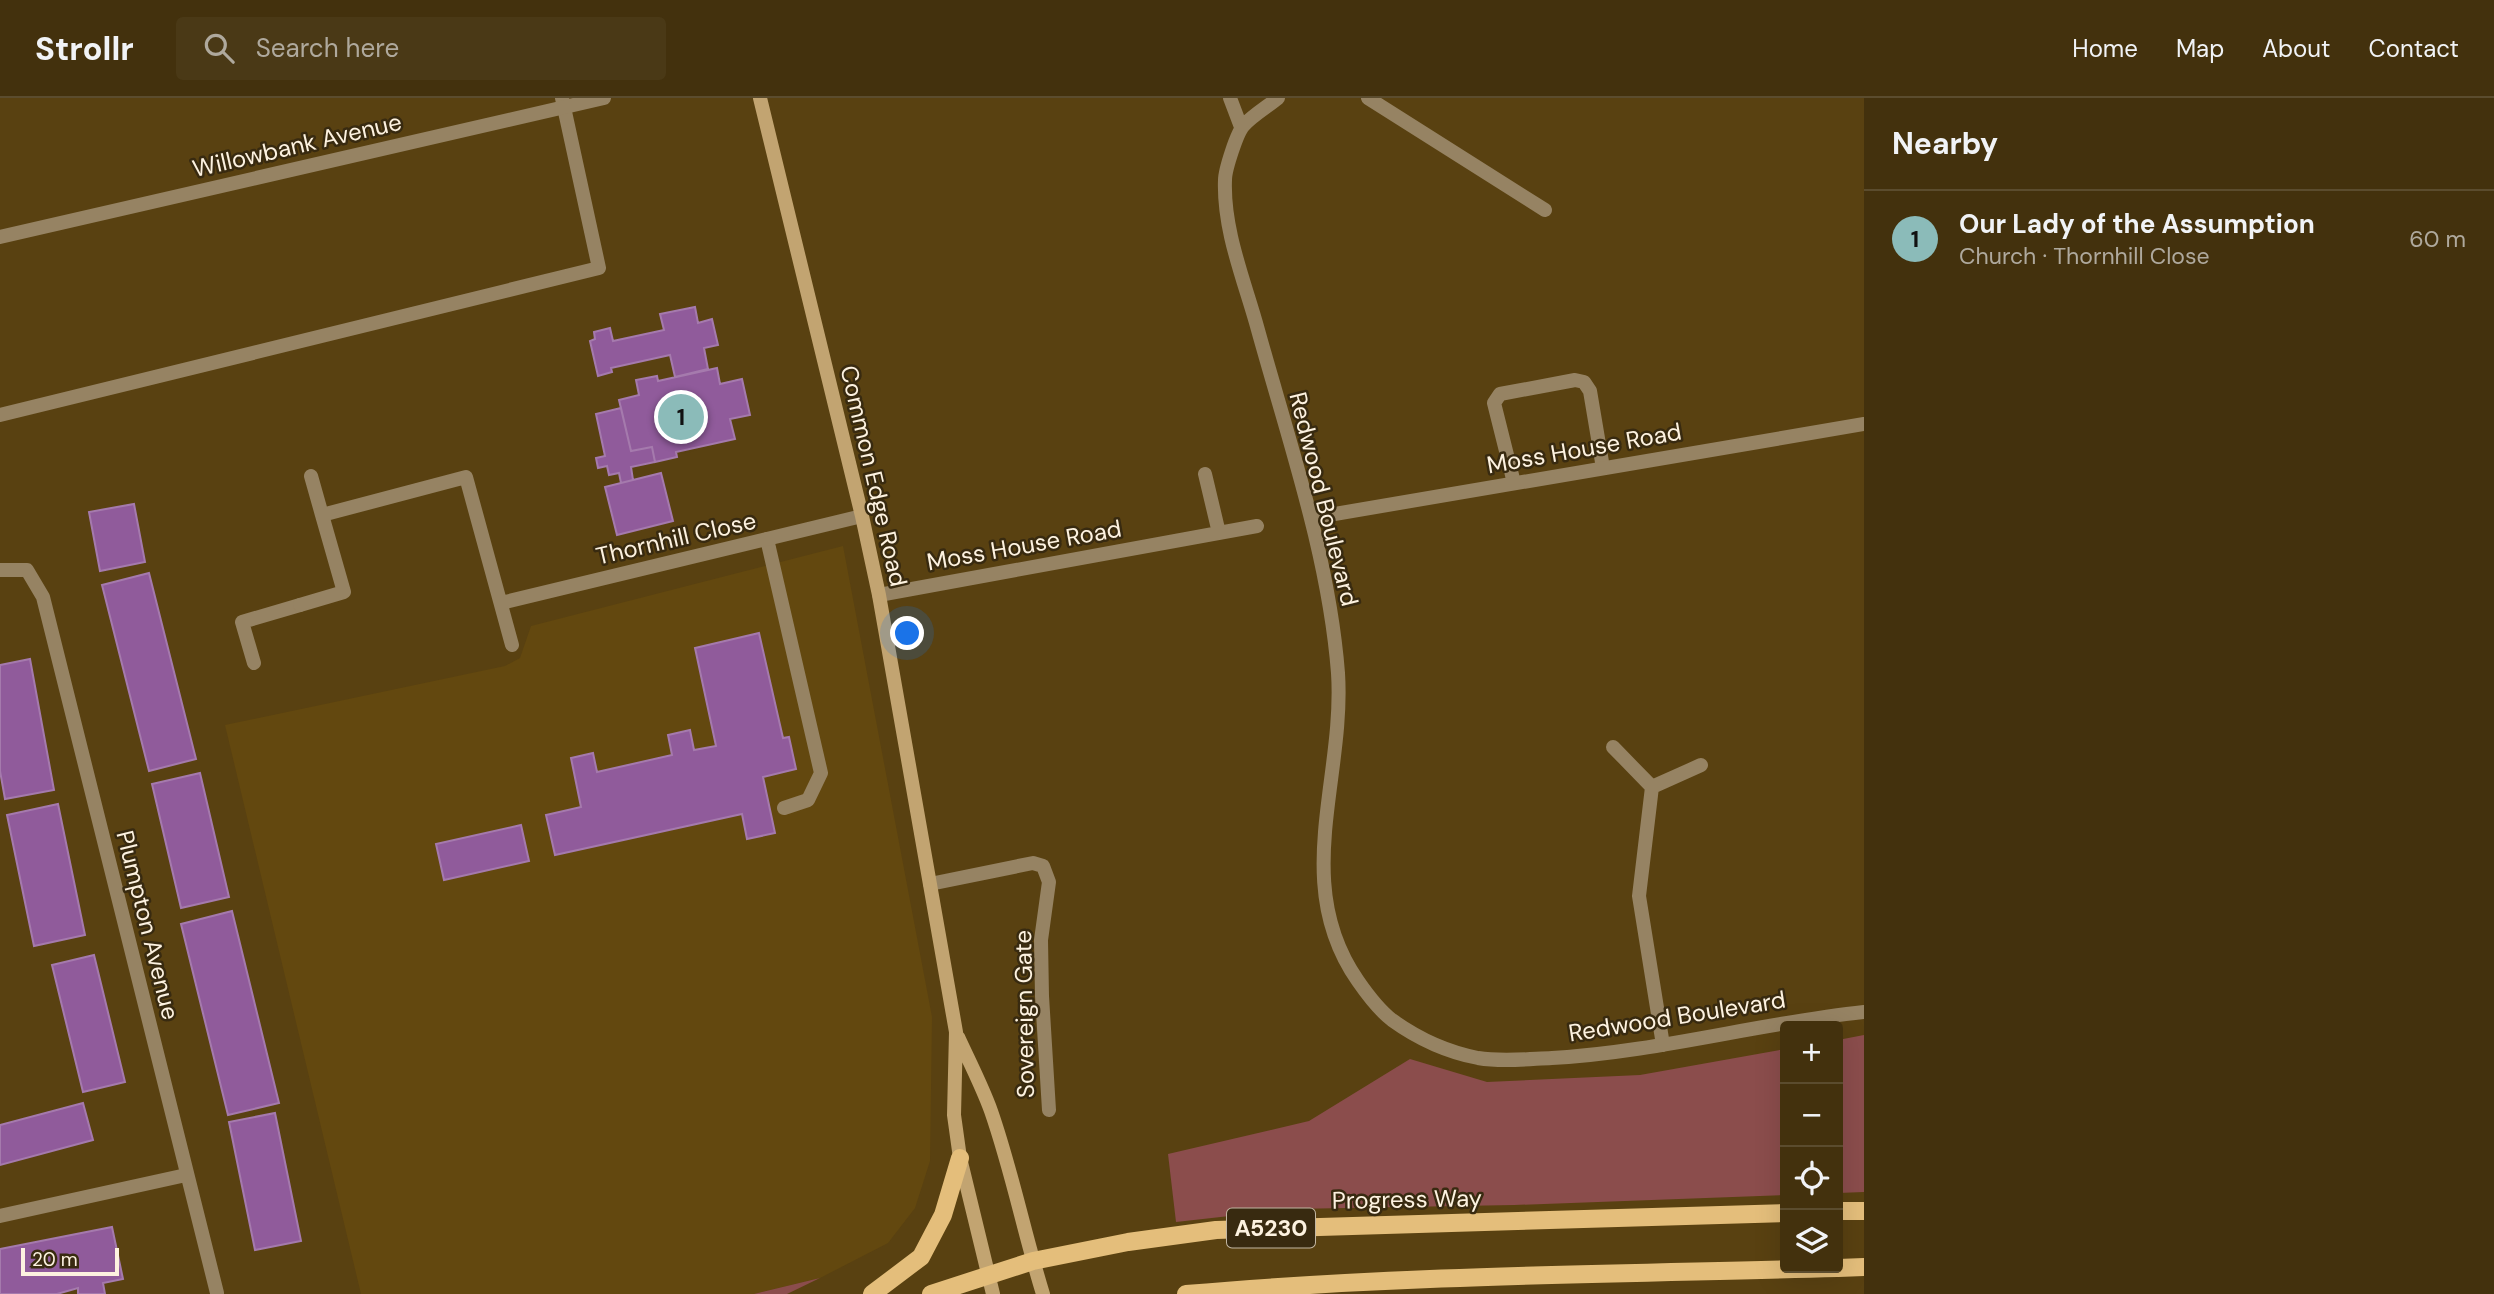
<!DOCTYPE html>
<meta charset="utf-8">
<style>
body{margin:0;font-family:"DM Sans",sans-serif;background:#4a3916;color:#f1f3f6}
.controls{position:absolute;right:21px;bottom:21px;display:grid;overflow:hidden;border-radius:7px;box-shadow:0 7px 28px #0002}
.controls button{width:63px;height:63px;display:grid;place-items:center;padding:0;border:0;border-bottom:2px solid #5b4c2e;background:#43310d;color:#f1f3f6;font:35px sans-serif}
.scale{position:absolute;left:21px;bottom:18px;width:98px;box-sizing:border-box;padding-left:7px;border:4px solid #fdf2e0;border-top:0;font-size:19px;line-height:24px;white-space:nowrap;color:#fdf2e0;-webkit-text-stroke:5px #382a10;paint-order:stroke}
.you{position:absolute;left:908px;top:536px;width:24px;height:24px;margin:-18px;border:5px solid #fff;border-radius:50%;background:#1a73e8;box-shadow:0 0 0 10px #1a73e833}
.badge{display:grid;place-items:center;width:46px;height:46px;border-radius:50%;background:#8bbbb9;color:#111;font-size:23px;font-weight:700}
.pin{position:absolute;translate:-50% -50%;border:4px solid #fff;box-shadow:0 2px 7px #0006}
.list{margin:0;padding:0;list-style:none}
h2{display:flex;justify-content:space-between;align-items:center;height:91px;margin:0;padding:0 28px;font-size:30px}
h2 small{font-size:23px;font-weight:400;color:#afa99d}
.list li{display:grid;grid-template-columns:46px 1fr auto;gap:21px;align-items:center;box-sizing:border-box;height:98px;padding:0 28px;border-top:2px solid #5b4c2e}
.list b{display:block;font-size:26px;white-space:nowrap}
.list p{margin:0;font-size:23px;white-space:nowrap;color:#afa99d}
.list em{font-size:23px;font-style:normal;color:#afa99d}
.icon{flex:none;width:38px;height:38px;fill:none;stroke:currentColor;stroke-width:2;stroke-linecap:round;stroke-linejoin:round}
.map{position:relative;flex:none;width:1864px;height:1196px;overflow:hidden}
header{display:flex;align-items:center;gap:42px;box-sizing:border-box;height:98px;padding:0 35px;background:#43310d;border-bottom:2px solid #5b4c2e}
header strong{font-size:33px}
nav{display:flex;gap:38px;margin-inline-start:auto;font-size:24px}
.search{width:490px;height:63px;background:#4a3916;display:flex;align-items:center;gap:18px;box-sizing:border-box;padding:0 24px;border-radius:7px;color:#afa99d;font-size:26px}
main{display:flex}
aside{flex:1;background:#43310d}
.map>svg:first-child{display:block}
</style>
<header>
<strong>Strollr</strong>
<div class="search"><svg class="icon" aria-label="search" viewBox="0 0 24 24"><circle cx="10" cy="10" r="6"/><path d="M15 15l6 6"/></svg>Search here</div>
<nav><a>Home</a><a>Map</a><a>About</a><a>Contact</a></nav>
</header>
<main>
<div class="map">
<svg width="1864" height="1196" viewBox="0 0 1864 1196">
<rect width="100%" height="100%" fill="#594111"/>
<path fill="#63480f" d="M843,448l89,471 -2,144 -15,47 -27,35 -68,35 -66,16h-393l-136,-569 280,-59 15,-8 11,-32z"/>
<path fill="#8b4d4c" d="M1864,937v157l-26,1v-153z
M1785,951v146l-271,10 -223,4 -115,13 -8,-68 141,-33 101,-62 77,23 153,-7z
M820,1180l-33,16h-33z"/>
<path fill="#905b9b" stroke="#a57aad" stroke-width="2" d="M695,209l3,16 14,-4 6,26 -14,3 4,21 -33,8 -5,-22 -59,13 1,4 -14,4 -8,-35 5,-2 -1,-7 16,-4 3,13 51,-11 -4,-16z
M717,270l3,16 22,-5 8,36 -20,4 5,20 -59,13 1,5 -22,5 -3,-15 -21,4 -12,-51 20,-5 -3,-15 21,-4 1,5z
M621,310l10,43 21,-4 3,15 -24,5 2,13 -12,3 -2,-10 -10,2 -2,-9 -9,2 -2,-10 9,-2 -9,-42z
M661,375l12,48 -56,14 -12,-48z
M134,406l11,58 -45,9 -11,-59z
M149,475l47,186 -47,12 -47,-186z
M759,535l24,105 6,-1 7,32 -33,8 12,56 -28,6 -5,-25 -187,41 -9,-40 35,-8 -10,-49 22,-5 4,19 75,-17 -4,-20 22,-5 4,20 22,-4 -21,-98z
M30,561l24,131 -49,9 -5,-28v-106z
M200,675l29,124 -48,11 -29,-124z
M58,706l27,131 -51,11 -27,-131z
M521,727l8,36 -85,19 -8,-36z
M232,813l47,192 -51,12 -47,-191z
M94,857l31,127 -42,10 -31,-127z
M83,1005l10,37 -93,25v-40z
M275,1015l26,128 -46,9 -26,-128z
M112,1129l11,52 -20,4 2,11h-27v-6l-21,6h-57v-45z"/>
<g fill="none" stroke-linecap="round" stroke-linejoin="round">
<path stroke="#968363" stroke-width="14" d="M0,317l599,-147 -37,-170
M1514,385l-20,-80 6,-9 75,-14 9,2 6,9 13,77
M767,441l54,234 -13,27 -24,8
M254,565l-12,-41 58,-17"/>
<path stroke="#968363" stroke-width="14" d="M1230,0l11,29
M1278,0c-11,9 -25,17 -34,27 -7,7 -19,45 -19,55 -2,51 20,102 33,150 31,112 71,227 80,343 7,106 -48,211 20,308 9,13 21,29 34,39 25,18 55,32 86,38 24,4 50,1 74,0 105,-6 207,-35 312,-46
M1368,0l177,112
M0,139l604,-139
M1205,376l14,59
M311,378l11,39
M1311,420l553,-94
M0,472h27l16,27 174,696
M879,497l378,-69
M501,505l361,-87
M300,507l44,-13 -22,-77 144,-38 46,168
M1613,649l39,40 -13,109 24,149
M1652,689l49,-22
M930,786l103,-21 10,3 6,16 -8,58 1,56 7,114
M0,1118l186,-41"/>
<path stroke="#c2a471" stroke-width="14" d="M760,0l102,418 17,79 77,437 -2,83 6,43 33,136
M958,939c11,24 24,49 33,74 21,60 33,122 52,183"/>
<path stroke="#e4be7b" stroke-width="18" d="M1838,1113h26
M1838,1170l26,-1
M872,1196l49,-37 22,-42 17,-57
M931,1196l102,-33 95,-19 88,-12 569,-17
M1186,1196c218,-19 434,-20 651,-26"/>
</g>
<g text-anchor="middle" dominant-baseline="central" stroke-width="5" stroke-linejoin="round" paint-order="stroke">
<rect fill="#382a10" stroke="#c2b6a2" stroke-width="2" x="1227" y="1110.5" width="88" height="39" rx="5"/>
<g font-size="23" font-weight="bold" fill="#fdf2e0">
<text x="1271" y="1130">A5230</text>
</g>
<g font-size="24" fill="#fdf2e0" stroke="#382a10">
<text transform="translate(297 47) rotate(-13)">Willowbank Avenue</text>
<text transform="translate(1584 350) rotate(-10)">Moss House Road</text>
<text transform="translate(874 378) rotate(77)">Common Edge Road</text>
<text transform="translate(1324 401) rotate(76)">Redwood Boulevard</text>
<text transform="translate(676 440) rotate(-13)">Thornhill Close</text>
<text transform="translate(1024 447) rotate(-10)">Moss House Road</text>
<text transform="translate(148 827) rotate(76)">Plumpton Avenue</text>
<text transform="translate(1024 916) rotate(-91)">Sovereign Gate</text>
<text transform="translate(1677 918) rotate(-9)">Redwood Boulevard</text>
<text transform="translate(1407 1101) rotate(-1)">Progress Way</text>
</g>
</g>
</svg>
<div class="controls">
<button>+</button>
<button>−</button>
<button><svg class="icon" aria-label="locate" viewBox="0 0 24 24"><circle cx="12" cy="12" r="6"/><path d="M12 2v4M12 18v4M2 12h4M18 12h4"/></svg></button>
<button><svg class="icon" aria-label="layers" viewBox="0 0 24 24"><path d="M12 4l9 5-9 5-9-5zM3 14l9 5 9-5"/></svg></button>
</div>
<div class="scale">20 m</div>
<div class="you"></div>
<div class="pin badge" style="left:681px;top:319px">1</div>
</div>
<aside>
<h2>Nearby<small></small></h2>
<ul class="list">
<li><span class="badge">1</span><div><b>Our Lady of the Assumption</b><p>Church · Thornhill Close</p></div><em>60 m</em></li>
</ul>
</aside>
</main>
